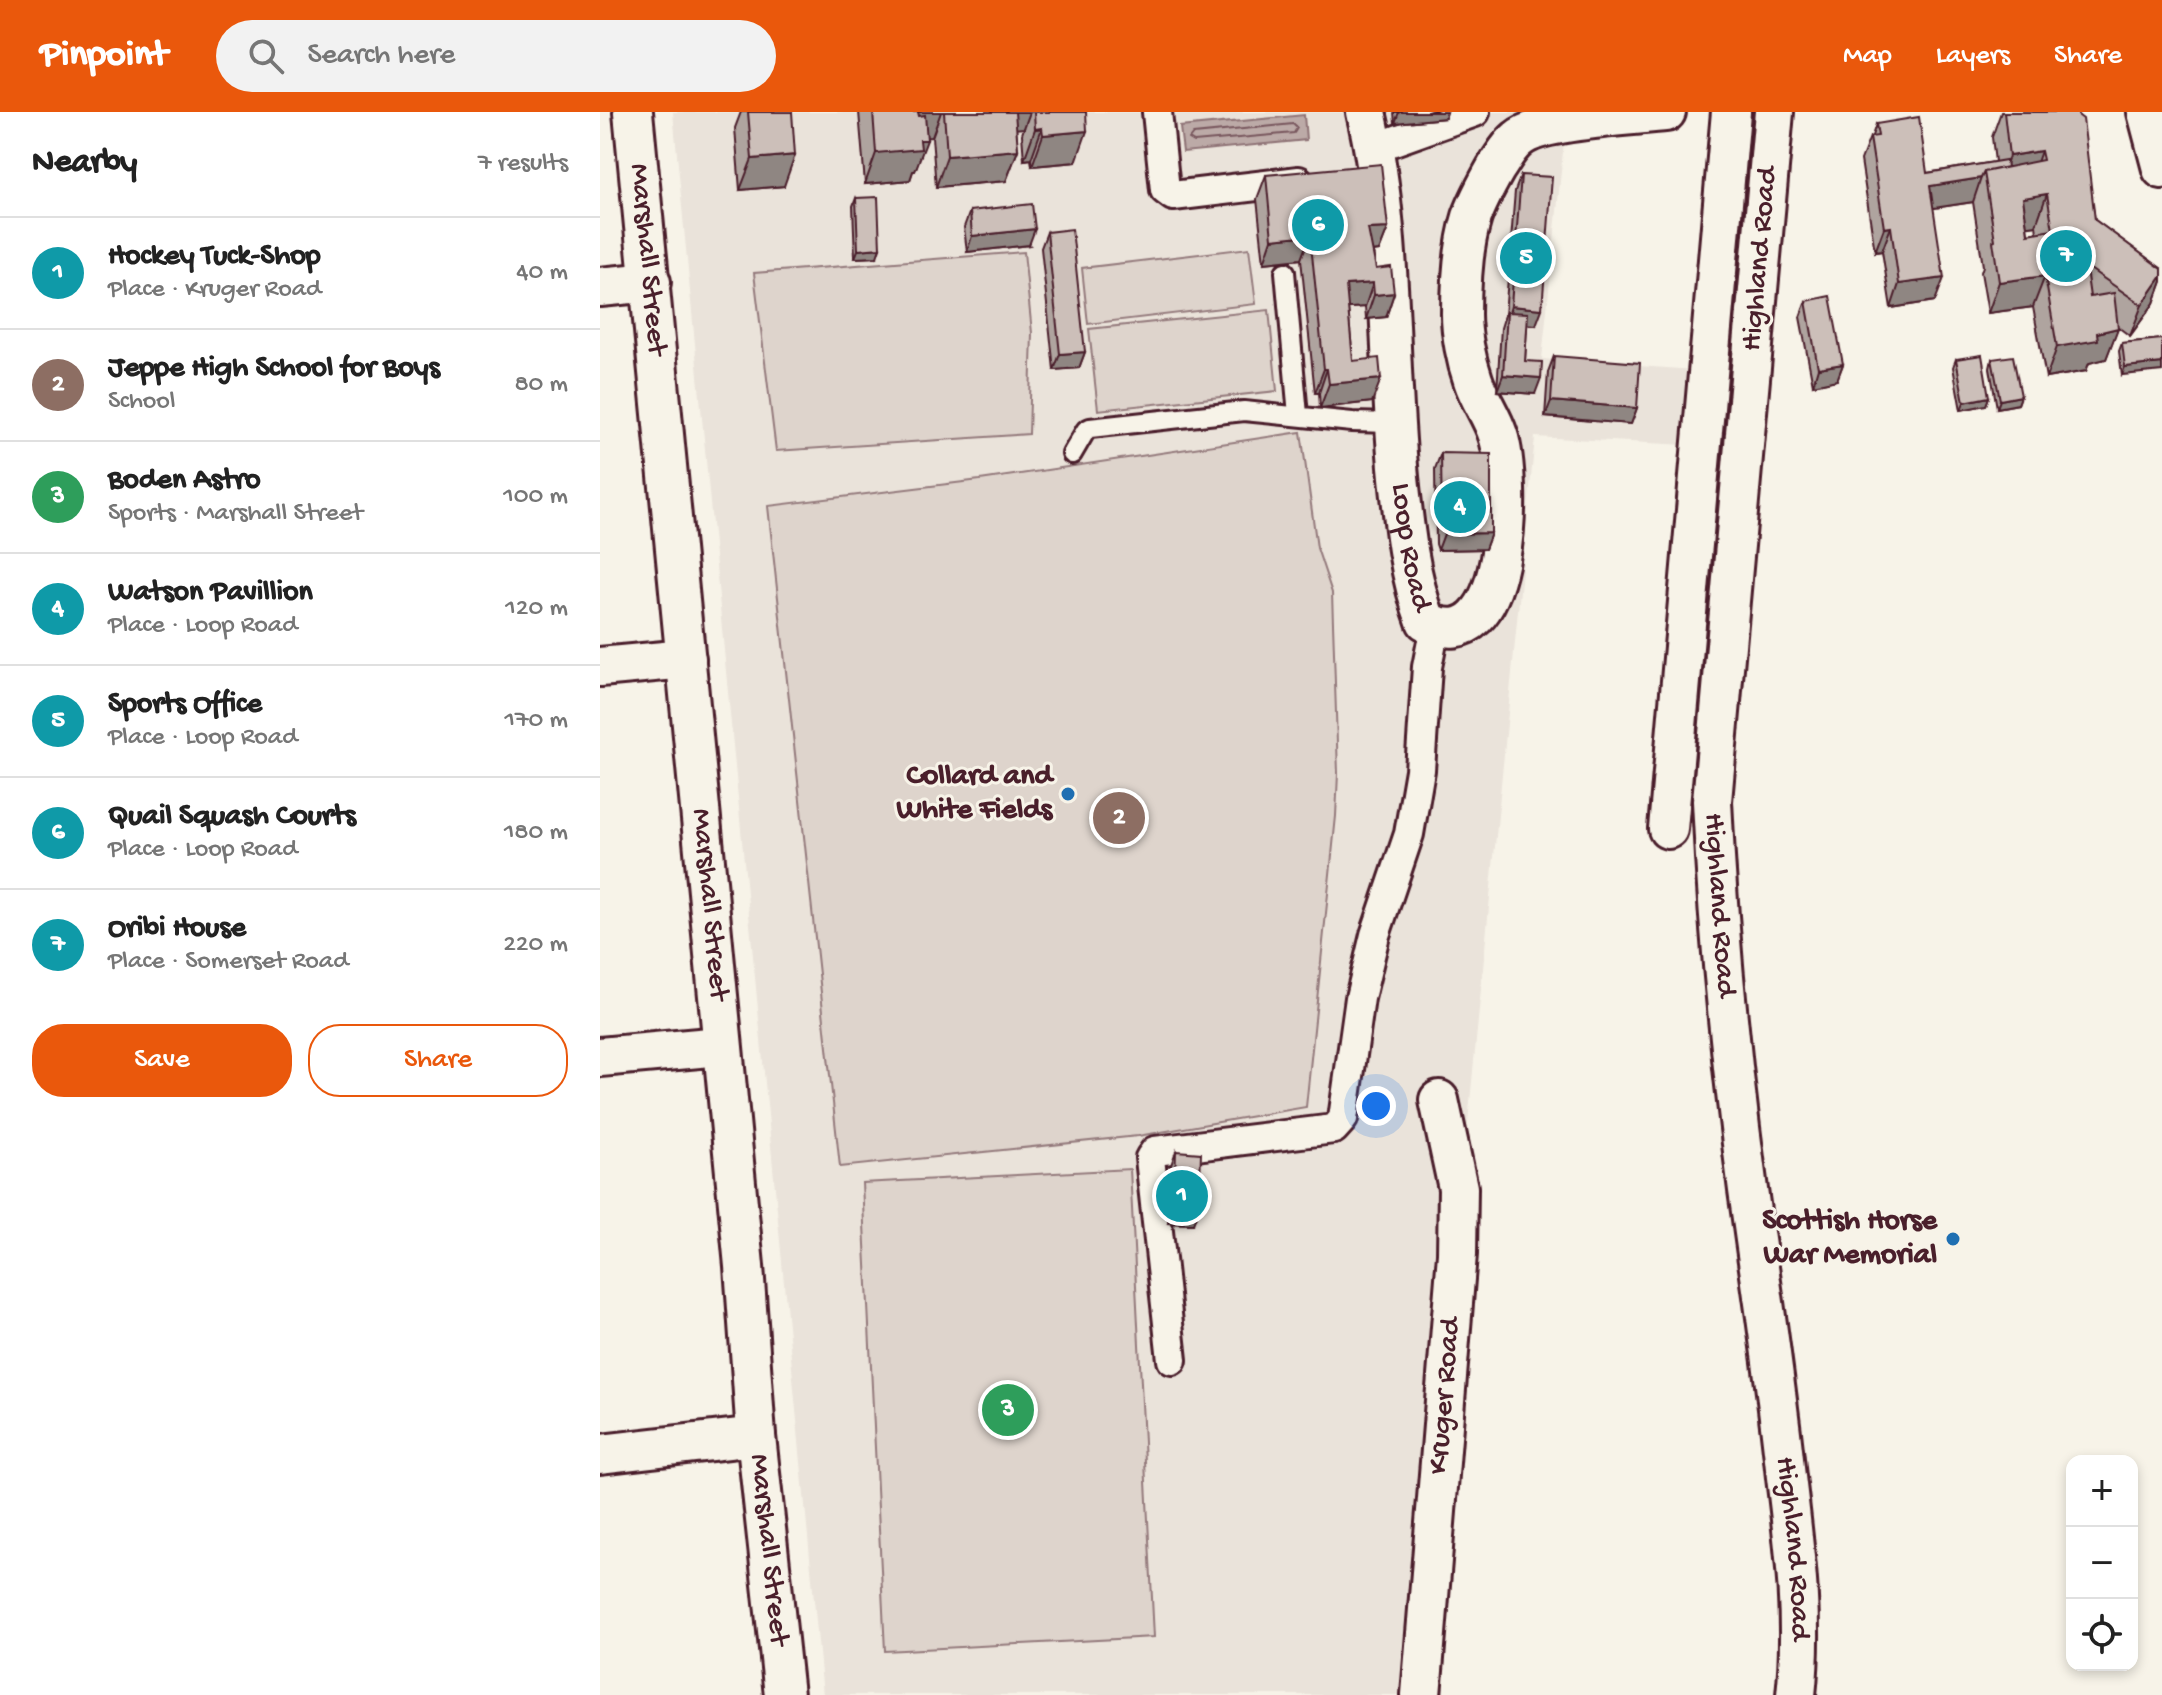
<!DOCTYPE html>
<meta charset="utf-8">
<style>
body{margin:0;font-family:"Gochi Hand",sans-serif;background:#f2f2f2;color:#222}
.controls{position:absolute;right:24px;bottom:24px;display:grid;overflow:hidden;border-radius:16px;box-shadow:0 4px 12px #0003}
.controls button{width:72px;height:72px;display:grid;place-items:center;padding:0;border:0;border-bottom:2px solid #e0e0e0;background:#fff;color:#222;font:40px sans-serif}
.you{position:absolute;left:776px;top:994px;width:28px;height:28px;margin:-20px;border:6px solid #fff;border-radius:50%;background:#1a73e8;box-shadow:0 0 0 12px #1a73e833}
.badge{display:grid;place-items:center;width:52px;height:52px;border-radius:50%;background:#ea580c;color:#fff;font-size:26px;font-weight:700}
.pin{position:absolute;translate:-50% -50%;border:4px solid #fff;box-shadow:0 2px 8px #0006}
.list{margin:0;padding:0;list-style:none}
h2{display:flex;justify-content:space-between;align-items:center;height:104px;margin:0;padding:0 32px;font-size:34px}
h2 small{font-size:26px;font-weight:400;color:#767676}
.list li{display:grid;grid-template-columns:52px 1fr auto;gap:24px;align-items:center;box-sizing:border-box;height:112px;padding:0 32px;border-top:2px solid #e0e0e0}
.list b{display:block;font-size:30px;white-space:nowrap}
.list p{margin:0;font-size:26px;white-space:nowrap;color:#767676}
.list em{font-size:26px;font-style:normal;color:#767676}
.actions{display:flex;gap:16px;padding:24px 32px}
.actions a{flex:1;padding:18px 0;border:2px solid #ea580c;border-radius:32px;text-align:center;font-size:28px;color:#ea580c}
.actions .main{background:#ea580c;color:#fff}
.icon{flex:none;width:44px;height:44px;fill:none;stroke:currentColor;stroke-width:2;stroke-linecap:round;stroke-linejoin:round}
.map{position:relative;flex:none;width:1562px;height:1583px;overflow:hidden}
header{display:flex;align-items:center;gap:48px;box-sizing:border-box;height:112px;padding:0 40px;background:#ea580c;color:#fff}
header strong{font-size:38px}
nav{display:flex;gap:44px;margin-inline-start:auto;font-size:28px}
.search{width:560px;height:72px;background:#f2f2f2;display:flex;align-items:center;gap:20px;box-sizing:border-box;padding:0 28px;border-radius:44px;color:#767676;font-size:30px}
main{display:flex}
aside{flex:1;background:#fff}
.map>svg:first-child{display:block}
</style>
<header>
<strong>Pinpoint</strong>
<div class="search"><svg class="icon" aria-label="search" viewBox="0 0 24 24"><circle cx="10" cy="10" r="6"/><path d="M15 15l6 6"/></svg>Search here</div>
<nav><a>Map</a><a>Layers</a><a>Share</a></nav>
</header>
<main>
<aside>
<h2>Nearby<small>7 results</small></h2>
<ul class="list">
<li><span class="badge" style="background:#0f9aa8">1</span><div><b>Hockey Tuck-Shop</b><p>Place · Kruger Road</p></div><em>40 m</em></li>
<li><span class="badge" style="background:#8d6e63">2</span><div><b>Jeppe High School for Boys</b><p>School</p></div><em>80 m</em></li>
<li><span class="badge" style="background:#2e9e5b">3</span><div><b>Boden Astro</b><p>Sports · Marshall Street</p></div><em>100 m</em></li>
<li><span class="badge" style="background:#0f9aa8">4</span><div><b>Watson Pavillion</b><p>Place · Loop Road</p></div><em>120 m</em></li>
<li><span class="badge" style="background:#0f9aa8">5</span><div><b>Sports Office</b><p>Place · Loop Road</p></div><em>170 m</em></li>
<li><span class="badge" style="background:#0f9aa8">6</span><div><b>Quail Squash Courts</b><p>Place · Loop Road</p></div><em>180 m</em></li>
<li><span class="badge" style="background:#0f9aa8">7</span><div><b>Oribi House</b><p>Place · Somerset Road</p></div><em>220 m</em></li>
</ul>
<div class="actions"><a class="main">Save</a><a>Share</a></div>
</aside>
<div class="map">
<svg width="1562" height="1583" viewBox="0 0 1562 1583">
<rect width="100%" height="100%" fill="#f7f3e8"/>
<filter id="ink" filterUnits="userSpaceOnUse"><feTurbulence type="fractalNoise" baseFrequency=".0125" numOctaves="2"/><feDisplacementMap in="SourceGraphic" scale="16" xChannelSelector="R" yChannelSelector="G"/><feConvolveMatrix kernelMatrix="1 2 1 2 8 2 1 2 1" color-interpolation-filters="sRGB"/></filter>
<g filter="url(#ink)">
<path fill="#eae3da" d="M73,0h894l-25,247 152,11 -8,75 -151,-8 -123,1258h-589z"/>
<path fill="#ded4cc" stroke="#947a7c" stroke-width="2" d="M649,136l7,56 -168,20 -6,-56z
M424,140l8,81 -3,101 -253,17 -22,-178z
M669,198l8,81 -179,19 -9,-81z
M701,320l16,116 15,45 6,180 -2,43 -30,291 -168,29 -298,31 -72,-661 212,-26z
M530,1057l24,468 -269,14 -23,-468z"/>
<path fill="#bcaaa7" stroke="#8e7275" stroke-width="2" d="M704,3l2,25 -123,12 -3,-25z"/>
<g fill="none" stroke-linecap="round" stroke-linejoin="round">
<path stroke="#78575d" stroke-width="2" d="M693,12l4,4 -3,5 -100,9 -5,-3 4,-5z"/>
<defs>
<path id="service" d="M685,160l13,143
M472,342l14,-24 4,-2 154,-17 108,11 41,1"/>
<path id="pedestrian" d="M557,0l8,78 8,6 126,-15
M774,36l101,-36
M572,1248l-22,-202 5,-7 179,-22 9,-10 17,-121 15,-63 34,-101 11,-64 7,-103 8,-41"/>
<g id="minor">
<path id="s1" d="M33,0l111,1154 12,170 28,259"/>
<path id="s2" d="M766,0c28,120 21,243 33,365 5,48 10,99 27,144 85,44 87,-140 72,-186 -6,-19 -19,-36 -25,-55 -7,-20 -12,-46 -12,-66 0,-31 2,-68 11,-97 6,-17 15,-33 24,-49 7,-10 12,-21 22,-29 22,-20 115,-23 148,-27"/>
<path id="s3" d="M1174,0l-62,689c7,152 23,303 45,453 11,75 21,149 29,223 9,74 18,144 10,218"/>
<path d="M1547,0l15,57"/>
<path d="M0,175l51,-5"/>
<path d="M0,555l86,-8"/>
<path d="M1068,717l63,-717"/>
<path d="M0,945l121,-11"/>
<path d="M0,1342l156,-18"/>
<path id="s4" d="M821,1583l36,-441 1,-66 -19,-88"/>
</g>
</defs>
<use href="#service" stroke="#4a1f2b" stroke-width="24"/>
<use href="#pedestrian" stroke="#4a1f2b" stroke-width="34"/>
<use href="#minor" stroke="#4a1f2b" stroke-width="44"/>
<use href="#service" stroke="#f7f3e8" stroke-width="18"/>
<use href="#pedestrian" stroke="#f7f3e8" stroke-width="28"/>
<use href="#minor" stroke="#f7f3e8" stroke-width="38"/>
</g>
<path fill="#afa49f" stroke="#4a1f2b" stroke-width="2" fill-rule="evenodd" d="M141,0h51l-8,74 -44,4 -5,-62z
M259,0h227l-10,50 -44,4 -1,-7 -7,1 -2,-26 2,-6h-8l2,22 -12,31 -70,6 -4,-50h-6l-11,34h-2l-3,9 -45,4z
M794,0h53l-2,6 -50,5z
M1401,0h77l17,108 67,49v12l-8,22 -24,33 -12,-9 -12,32 -17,4 -3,8 -40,7 -13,-71 -45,6 -7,-41 2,-6 -10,-64 -40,6 2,93 -44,7 -9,-57 -7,1 -14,-92 9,-23 2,-1 4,-12 51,49 68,-11 -3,-25zM1436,113l1,8 -9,1 -1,-8z
M666,63l122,53 -9,23 -6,1 3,17 18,24 -8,24 -20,2 -1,-12 -17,1 5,53 19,41 -52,6 -1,-15h-4l-14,-134 -37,4 -7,-64z
M921,63l15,150 -9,-1 -2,37 10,33 -38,-3 4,-63 4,-13 10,-124z
M256,86l21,59 -22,1 -2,-52z
M370,99l59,34 -62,7 -3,-25z
M447,120l38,120 -6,16 -25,2 -13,-122z
M1206,189l37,63 -6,16 -24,5 -13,-68z
M1562,227l-40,36 -3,-24 3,-8z
M954,244l83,52 -6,16 -86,-7 3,-45z
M1356,247l33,38 -3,8 -25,5 -8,-43z
M1392,247l29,37 -3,8 -21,4 -7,-40z
M841,341l50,80 -6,16 -47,1 -2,-6 -1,-75z
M576,1039l17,73 -25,-1 2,-55z"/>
<path fill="#8f8682" stroke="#4a1f2b" stroke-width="2" d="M316,0h25l-9,25 -26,2z
M409,0h21l-6,16 -22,2z
M799,0h48l-2,6 -50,5z
M442,16l-11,31 -7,1 11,-31z
M487,19l-11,31 -44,4 11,-31z
M320,28h7l-12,31h-2l-3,9 -45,4 11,-31z
M418,38l-12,31 -70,6 11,-31z
M1441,39l-11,31 -28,-7 7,-19z
M195,43l-11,31 -44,4 12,-31z
M1381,66l-8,24 -52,8 9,-24z
M1447,82l-11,31 -25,4 12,-31z
M1291,115l-9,24 -7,1 9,-24z
M788,116l-9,23 -19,2 8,-24z
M435,117l-6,16 -62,7 5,-16z
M710,123l-9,24 -37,4 8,-24z
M280,136l-3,9 -22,1 3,-8z
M1445,164l-12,31 -45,6 11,-31z
M1562,164v5l-8,22 -24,33 12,-31z
M1344,166l-9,23 -44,7 8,-24z
M773,171l-8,24 -28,2 9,-24z
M794,181l-8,24 -20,2 8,-24z
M911,194l31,3 -6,16 -30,-2z
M1518,216l-12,31 -17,4 -3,8 -40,7 11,-31 40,-14z
M485,240l-6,16 -25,2 6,-16z
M1562,251v8l-40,4 3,-8z
M1243,252l-6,16 -24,5 5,-17z
M724,257h3l-8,24h-4z
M903,263l38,3 -6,16 -38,-3z
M781,267l-9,23 -52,6 9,-24z
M1421,284l-3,8 -21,4 3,-8z
M1389,285l-3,8 -25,5 3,-8z
M951,289l86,7 -6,16 -86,-7z
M891,421l-6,16 -47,1 6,-16z
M574,1095l25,1 -6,16 -25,-1z"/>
<path fill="#ccbfb9" stroke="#4a1f2b" stroke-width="2" fill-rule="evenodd" d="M148,0h44l3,43 -43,4z
M273,0h45l1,4 6,-1 2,25h-7l1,9 -45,4z
M344,0h71l3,38 -71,6z
M434,0h52l1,19 -44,4 -1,-7 -7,1z
M1404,0h74l1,4 4,3 12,101 67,49v7l-20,29 -52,-36h-4l4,28 24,-4 4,35 -21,5 1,7 -41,7 -12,-71 -46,6 -6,-41 2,-1 -11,-68 59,-12 -2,-9 -32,5zM1447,82l6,36 -25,4 -5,-36z
M1319,5l8,56 79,-13 1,7 -23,5 -3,6 -51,8 14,92 -45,6 -8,-57 -7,1 -14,-91 8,-1 -2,-12z
M781,52l7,64 -20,1 8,40 15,-2 3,26 -20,2 -1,-12 -27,2 7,76 26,-3 2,21 -52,5 -2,-15h-3l-14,-134 -38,4 -6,-64z
M921,63l31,2 -10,132 -31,-3z
M278,85l2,51 -22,2 -2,-52z
M432,92l3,25 -63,7 -2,-25z
M472,117l13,123 -25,2 -13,-122z
M1230,184l13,68 -25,4 -12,-67z
M907,200l21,1 -3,48 17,1 -1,16 -38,-3z
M1562,227v24l-37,4 -3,-24z
M1382,243l7,42 -25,5 -8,-43z
M954,244l86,7 -3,45 -86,-7z
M1413,244l8,40 -21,4 -8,-41z
M841,341l50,1v79l-47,1 -2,-6z
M576,1039l25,2 -2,55 -25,-1z"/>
</g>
<g fill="#1f6fb2" stroke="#f7f3e8" stroke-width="3">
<circle cx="468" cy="682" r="8"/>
<circle cx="1353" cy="1127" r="8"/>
</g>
<g text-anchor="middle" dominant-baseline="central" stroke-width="6" stroke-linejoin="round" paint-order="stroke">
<g font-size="30" fill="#4a1f2b" stroke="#f7f3e8">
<text stroke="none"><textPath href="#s1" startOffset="148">Marshall Street</textPath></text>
<text transform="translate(1161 147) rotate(-85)">Highland Road</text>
<text stroke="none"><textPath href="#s2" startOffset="438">Loop Road</textPath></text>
<text stroke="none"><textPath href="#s1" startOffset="796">Marshall Street</textPath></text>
<text stroke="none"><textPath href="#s3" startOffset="796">Highland Road</textPath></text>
<text stroke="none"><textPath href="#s4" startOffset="300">Kruger Road</textPath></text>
<text stroke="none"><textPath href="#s3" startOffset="1444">Highland Road</textPath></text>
<text stroke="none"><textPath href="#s1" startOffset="1444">Marshall Street</textPath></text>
</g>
<g font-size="30" font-weight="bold" fill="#4a1f2b" stroke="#f7f3e8" text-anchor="end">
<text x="452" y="665">Collard and<tspan x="452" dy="34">White Fields</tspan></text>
<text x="1337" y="1110">Scottish Horse<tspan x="1337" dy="34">War Memorial</tspan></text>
</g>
</g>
</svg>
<div class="controls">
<button>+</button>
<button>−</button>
<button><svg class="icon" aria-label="locate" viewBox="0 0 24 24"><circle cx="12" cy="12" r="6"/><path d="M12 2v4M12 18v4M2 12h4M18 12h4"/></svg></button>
</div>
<div class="you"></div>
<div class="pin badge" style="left:582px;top:1084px;background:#0f9aa8">1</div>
<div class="pin badge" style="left:519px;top:706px;background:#8d6e63">2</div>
<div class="pin badge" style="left:408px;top:1298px;background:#2e9e5b">3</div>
<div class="pin badge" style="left:860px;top:395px;background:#0f9aa8">4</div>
<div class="pin badge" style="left:926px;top:146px;background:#0f9aa8">5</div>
<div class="pin badge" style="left:718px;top:113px;background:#0f9aa8">6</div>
<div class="pin badge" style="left:1466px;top:144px;background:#0f9aa8">7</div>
</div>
</main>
